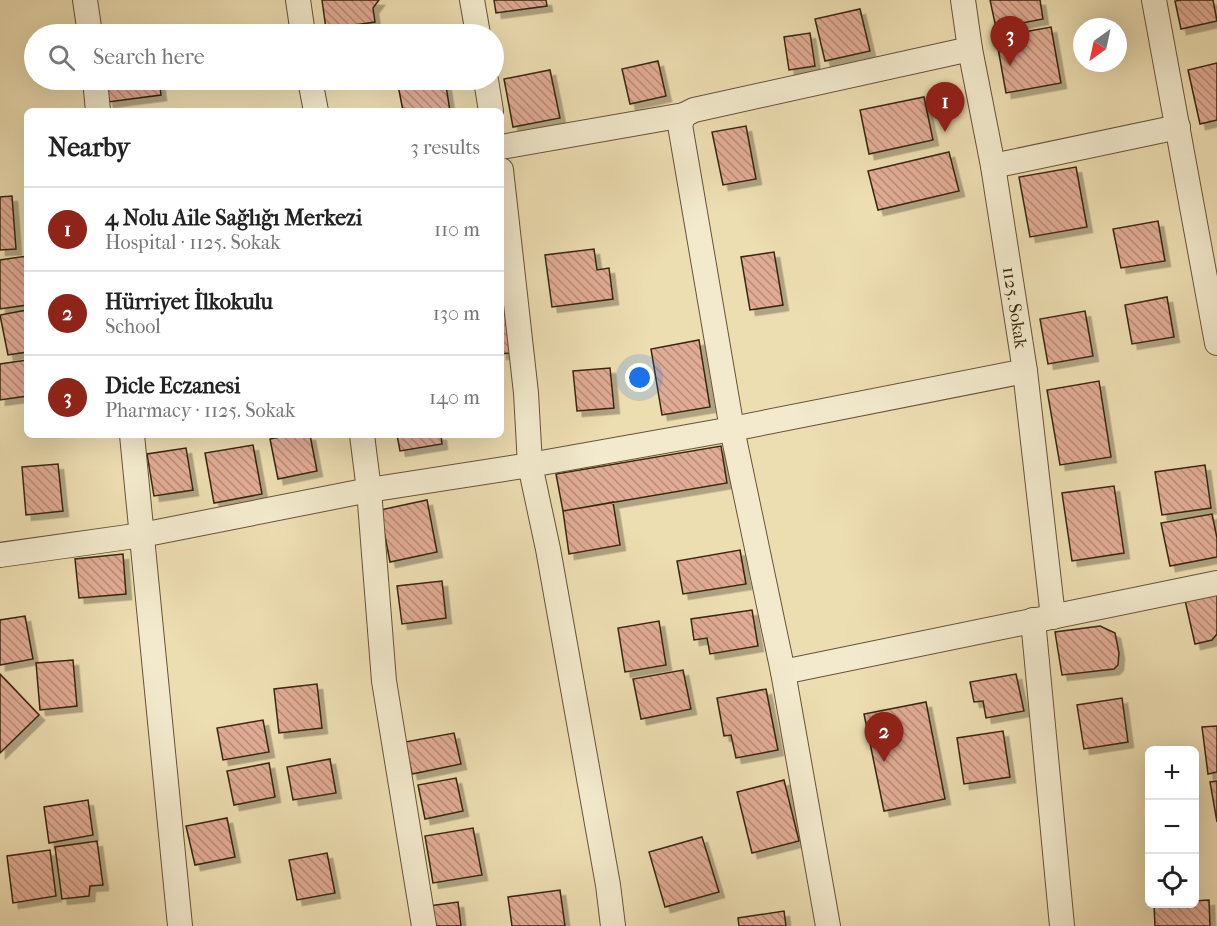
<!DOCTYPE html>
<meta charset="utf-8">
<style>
body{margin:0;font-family:"IM FELL French Canon",serif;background:#f2f2f2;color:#222}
.controls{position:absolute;right:18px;bottom:18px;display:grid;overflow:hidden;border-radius:9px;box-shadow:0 6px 24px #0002}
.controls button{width:54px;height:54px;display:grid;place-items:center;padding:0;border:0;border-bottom:2px solid #e0e0e0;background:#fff;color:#222;font:30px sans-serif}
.compass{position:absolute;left:1073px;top:18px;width:54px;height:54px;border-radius:50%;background:#fff;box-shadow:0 6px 24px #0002;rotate:213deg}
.you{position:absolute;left:640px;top:378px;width:21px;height:21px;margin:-15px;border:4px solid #fff;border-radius:50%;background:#1a73e8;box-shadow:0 0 0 9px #1a73e833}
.badge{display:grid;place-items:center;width:39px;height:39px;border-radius:50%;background:#8f2418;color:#fff;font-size:20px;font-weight:700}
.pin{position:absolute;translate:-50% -50px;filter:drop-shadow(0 2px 3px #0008)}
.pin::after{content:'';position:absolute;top:32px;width:21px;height:18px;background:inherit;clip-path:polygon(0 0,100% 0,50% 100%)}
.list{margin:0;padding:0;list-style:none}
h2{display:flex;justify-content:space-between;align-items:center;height:78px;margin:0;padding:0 24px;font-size:26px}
h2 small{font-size:20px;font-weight:400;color:#767676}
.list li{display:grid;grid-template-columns:39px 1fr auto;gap:18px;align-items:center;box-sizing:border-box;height:84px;padding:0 24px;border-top:2px solid #e0e0e0}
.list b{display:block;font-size:22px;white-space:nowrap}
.list p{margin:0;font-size:20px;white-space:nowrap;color:#767676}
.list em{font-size:20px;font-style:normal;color:#767676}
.icon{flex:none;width:33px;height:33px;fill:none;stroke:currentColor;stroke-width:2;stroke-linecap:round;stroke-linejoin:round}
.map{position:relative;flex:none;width:1217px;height:926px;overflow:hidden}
.search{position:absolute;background:#fff;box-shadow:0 6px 24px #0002;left:24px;top:24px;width:480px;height:66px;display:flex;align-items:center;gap:15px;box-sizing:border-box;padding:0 21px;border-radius:33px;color:#767676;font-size:22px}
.panel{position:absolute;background:#fff;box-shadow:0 6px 24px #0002;left:24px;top:108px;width:480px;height:330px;border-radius:9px}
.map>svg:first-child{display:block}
</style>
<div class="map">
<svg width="1217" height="926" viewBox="0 0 1217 926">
<defs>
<pattern id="building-back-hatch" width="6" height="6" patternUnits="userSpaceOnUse" patternTransform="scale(1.5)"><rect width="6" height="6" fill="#e1ac95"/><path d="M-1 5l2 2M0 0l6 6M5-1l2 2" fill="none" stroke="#b78c78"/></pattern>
<filter id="shadow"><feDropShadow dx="5.5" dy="5.5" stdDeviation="0" flood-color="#0004"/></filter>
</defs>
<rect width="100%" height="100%" fill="#eddeb2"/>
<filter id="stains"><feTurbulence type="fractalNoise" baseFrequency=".00333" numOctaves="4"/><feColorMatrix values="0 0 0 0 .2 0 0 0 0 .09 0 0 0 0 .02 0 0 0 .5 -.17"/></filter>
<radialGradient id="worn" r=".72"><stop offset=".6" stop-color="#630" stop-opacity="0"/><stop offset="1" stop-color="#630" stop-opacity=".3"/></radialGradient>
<path fill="url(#building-back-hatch)" stroke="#39250e" stroke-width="1.5" filter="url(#shadow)" d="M322,0h57l-6,8 2,14 -49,7z
M494,0h52l1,6 -51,7z
M990,0h50l3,19 -47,9z
M1181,0h32l4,21 -36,8 -6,-28z
M860,9l10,42 -45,10 -10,-42z
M1051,27l10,56 -55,10 -10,-56z
M810,33l5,33 -26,4 -5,-33z
M658,61l8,35 -36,8 -8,-35z
M1217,63v57l-17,4 -12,-54z
M550,70l10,48 -47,9 -9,-48z
M104,80h55l2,15 -53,7z
M397,80h48l5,31h-47z
M924,97l9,43 -64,14 -9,-44z
M746,126l10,53 -33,6 -11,-53z
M949,152l10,39 -81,19 -10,-39z
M1076,167l11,60 -57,10 -11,-60z
M12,196l4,53 -16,1v-53z
M1158,221l7,40 -44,7 -8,-39z
M594,249l3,21 12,-2 4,31 -61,8 -7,-52z
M774,252l9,53 -33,5 -9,-53z
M27,256v49l-27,4v-49z
M1167,297l7,40 -42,7 -7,-39z
M501,307h4l6,46 -10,1z
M27,310v42l-19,3 -8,-40z
M1085,311l8,45 -45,8 -8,-45z
M699,340l11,67 -48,8 -11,-66z
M27,360v36l-27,4v-36z
M610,368l4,40 -37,3 -4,-40z
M1099,381l12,76 -51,8 -13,-75z
M289,435h21l7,36 -39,8 -8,-40z
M397,435h44l1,9 -42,7z
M253,445l9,49 -48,9 -9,-50z
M721,446l6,37 -164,28 -7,-37z
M186,448l7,42 -39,6 -7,-42z
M58,464l5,47 -37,4 -4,-48z
M1205,465l6,43 -49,7 -7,-43z
M1114,486l10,67 -52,8 -10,-68z
M427,500l10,52 -47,10 -10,-52z
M613,502l7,43 -51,9 -6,-43z
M1212,514l5,24v19l-47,9 -9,-43z
M740,550l6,34 -63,10 -6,-33z
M123,554l3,40 -47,4 -4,-39z
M442,581l4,37 -44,6 -5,-38z
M1217,593v41l-5,6 -17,4 -10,-44z
M752,610l6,36 -48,8 -3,-16 -13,2 -3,-21z
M25,616l8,43 -33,6v-45z
M659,621l7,44 -41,7 -7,-44z
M1100,626l15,7 4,20 -1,12 -4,4 -52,6 -7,-43z
M73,660l4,46 -37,4 -4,-47z
M683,670l8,39 -50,10 -8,-40z
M0,674l39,41 -39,38z
M1016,674l8,37 -38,7 -3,-17 -9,1 -4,-20z
M317,684l5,44 -43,5 -5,-44z
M766,689l12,61 -42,8 -5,-23 -7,1 -7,-38z
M1122,698l6,44 -44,7 -7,-44z
M926,702l19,97 -61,12 -20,-97z
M263,720l6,32 -46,8 -6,-32z
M1217,726v46l-9,2 -6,-47z
M1003,731l7,46 -46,7 -7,-46z
M454,733l7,31 -49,10 -7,-32z
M330,759l6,34 -43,7 -6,-33z
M269,763l6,34 -41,8 -7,-34z
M456,778l7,33 -38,8 -7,-34z
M784,780l15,61 -47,12 -15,-61z
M1217,781v41l-7,-40z
M88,800l5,35 -44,8 -5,-36z
M227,818l8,39 -40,8 -9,-39z
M473,828l9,47 -49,8 -8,-47z
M702,837l17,55 -54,15 -16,-55z
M97,841l6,44 -13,1 -1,10 -27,3 -7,-52z
M50,850l6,46 -43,7 -6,-47z
M327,853l8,40 -38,7 -8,-40z
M560,890l5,36h-53l-4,-29z
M1209,900l1,26h-55l-1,-22h40v-3z
M458,902l3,24h-29l-3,-20z
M784,911l2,15h-47l-1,-8z"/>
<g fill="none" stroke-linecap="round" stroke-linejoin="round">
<defs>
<g id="minor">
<path d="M85,0l5,34"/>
<path d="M298,0l5,34"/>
<path d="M472,0l6,34"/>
<path id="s1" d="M963,0l7,49 23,117 32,205 28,246"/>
<path d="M1154,0l63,343"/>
<path d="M95,80l3,31"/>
<path d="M310,80l6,31"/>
<path d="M486,80l5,31"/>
<path d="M501,147l183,-32"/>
<path d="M993,166l185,-39"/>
<path d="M501,170l25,223 4,72 18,84 60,336 5,41"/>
<path d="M132,435l48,491"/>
<path d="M362,435l7,55 15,191 40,245"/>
<path d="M0,555l142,-20 227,-45 161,-25 202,-36 293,-58"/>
<path d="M1033,620l29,306"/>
<path d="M783,672l434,-89"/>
<path d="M828,926l-45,-254 -51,-243 -52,-304 4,-10 10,-5 276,-61"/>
</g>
</defs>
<use href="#minor" stroke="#665337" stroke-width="26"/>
<use href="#minor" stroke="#f3eacd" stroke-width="24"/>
</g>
<g text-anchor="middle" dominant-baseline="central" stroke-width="4.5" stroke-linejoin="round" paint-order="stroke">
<g font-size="18" fill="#39250e" stroke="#f3eacd">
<text stroke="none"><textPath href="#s1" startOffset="312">1125. Sokak</textPath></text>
</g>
</g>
<rect width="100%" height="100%" filter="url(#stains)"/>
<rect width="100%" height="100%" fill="url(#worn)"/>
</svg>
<div class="controls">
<button>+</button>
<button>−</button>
<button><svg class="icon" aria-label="locate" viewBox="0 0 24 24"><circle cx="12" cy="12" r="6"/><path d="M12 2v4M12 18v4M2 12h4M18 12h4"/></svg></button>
</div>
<svg class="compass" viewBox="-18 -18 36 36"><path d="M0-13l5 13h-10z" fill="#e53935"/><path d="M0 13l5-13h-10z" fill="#767676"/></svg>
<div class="you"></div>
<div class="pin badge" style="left:945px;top:132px">1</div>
<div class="pin badge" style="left:884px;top:762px">2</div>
<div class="pin badge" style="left:1010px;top:66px">3</div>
<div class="search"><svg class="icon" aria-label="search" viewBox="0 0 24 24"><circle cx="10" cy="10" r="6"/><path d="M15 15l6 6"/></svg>Search here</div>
<section class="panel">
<h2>Nearby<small>3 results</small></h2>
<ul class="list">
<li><span class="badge">1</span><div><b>4 Nolu Aile Sağlığı Merkezi</b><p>Hospital · 1125. Sokak</p></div><em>110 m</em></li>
<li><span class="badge">2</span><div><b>Hürriyet İlkokulu</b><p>School</p></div><em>130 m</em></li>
<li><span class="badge">3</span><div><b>Dicle Eczanesi</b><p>Pharmacy · 1125. Sokak</p></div><em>140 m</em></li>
</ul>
</section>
</div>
